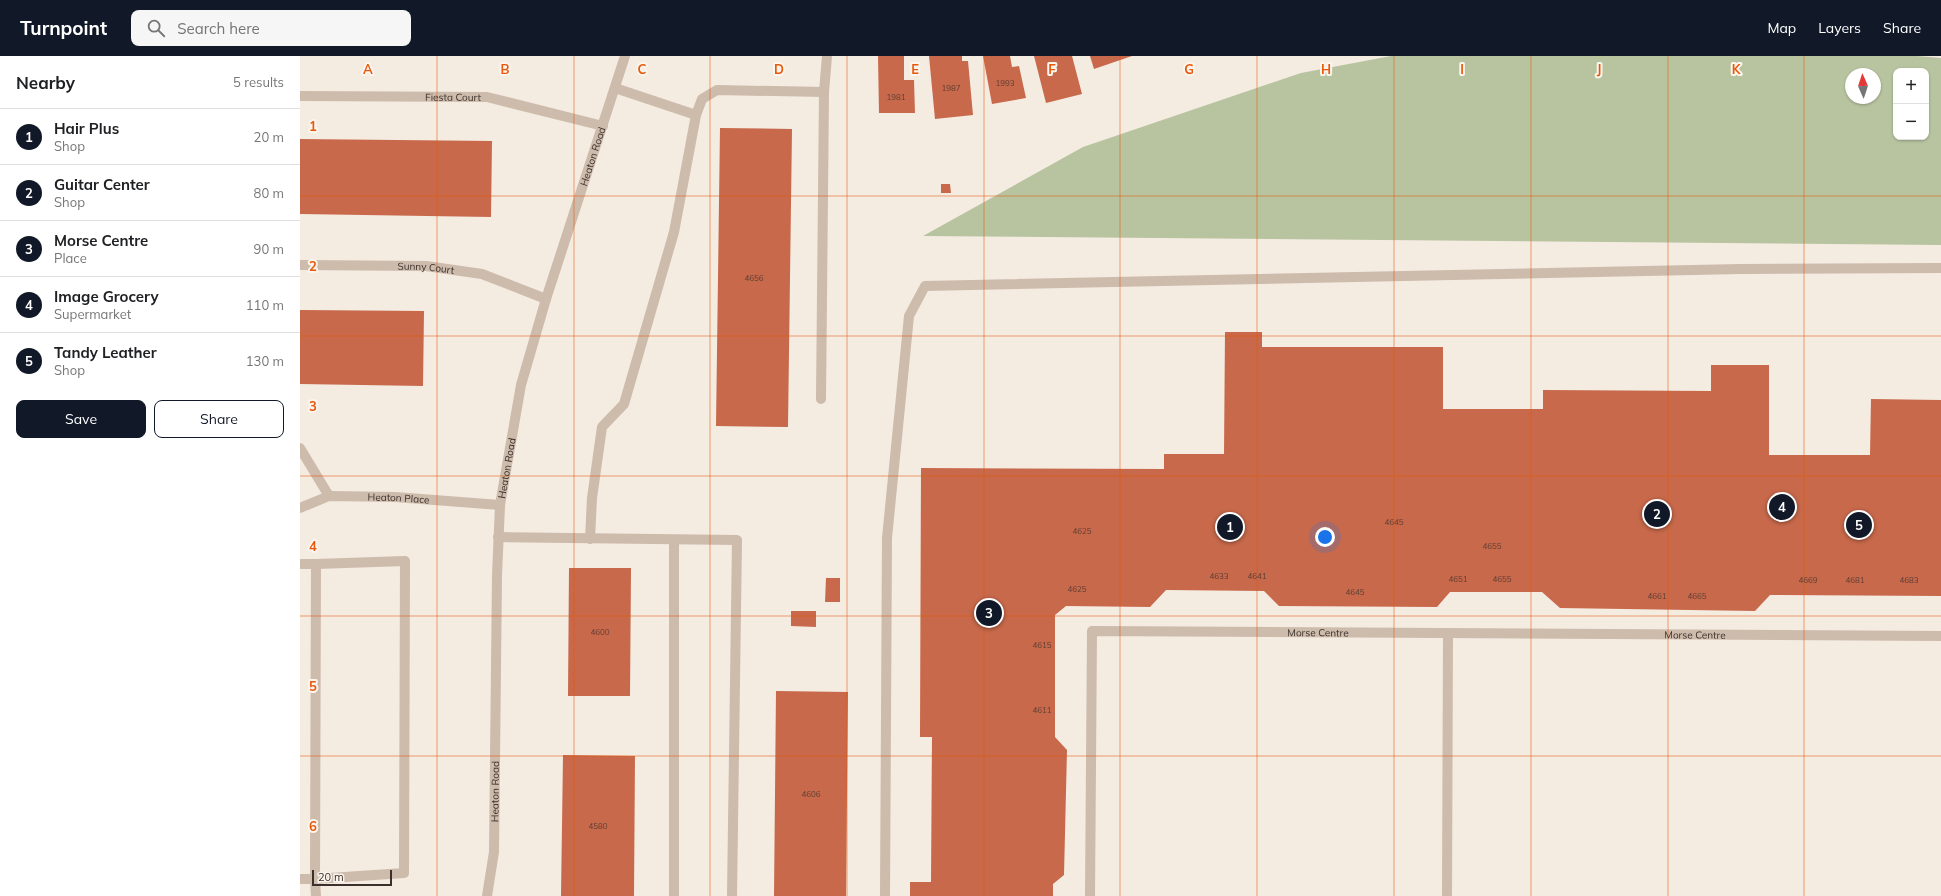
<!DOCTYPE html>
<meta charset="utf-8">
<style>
body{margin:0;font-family:Mulish,sans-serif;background:#f6f6f6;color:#202124}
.controls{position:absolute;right:12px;top:12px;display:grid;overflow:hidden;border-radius:8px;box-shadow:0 1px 3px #0004}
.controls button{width:36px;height:36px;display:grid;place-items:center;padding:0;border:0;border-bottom:1px solid #e0e0e0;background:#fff;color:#202124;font:20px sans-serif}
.compass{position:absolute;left:1545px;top:12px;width:36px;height:36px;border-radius:50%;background:#fff;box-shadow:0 1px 3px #0004;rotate:357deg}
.scale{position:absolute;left:12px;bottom:10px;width:80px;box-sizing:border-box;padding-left:4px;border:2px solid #3b302b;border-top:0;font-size:11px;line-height:14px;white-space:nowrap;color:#3b302b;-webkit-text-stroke:3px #fbf5ee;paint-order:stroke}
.you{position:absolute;left:1025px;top:481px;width:14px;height:14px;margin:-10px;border:3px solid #fff;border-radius:50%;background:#1a73e8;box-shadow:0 0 0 6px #1a73e833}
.badge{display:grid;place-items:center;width:26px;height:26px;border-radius:50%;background:#111827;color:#fff;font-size:13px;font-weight:700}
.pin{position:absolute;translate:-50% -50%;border:2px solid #fff;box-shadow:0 1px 4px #0006}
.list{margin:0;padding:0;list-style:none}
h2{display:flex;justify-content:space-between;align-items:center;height:52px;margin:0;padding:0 16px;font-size:17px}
h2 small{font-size:13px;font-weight:400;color:#757577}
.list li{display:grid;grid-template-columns:26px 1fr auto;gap:12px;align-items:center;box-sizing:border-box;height:56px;padding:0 16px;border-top:1px solid #e0e0e0}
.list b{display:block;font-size:15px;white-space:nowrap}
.list p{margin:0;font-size:13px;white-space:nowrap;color:#757577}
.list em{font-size:13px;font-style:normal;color:#757577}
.actions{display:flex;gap:8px;padding:12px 16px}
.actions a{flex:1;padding:9px 0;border:1px solid #111827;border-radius:8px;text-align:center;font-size:14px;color:#111827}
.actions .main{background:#111827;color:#fff}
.icon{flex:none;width:22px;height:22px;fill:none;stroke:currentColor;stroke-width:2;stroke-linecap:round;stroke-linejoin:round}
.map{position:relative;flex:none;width:1641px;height:840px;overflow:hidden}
header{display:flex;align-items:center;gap:24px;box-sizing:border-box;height:56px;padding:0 20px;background:#111827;color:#fff}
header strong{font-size:19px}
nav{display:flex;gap:22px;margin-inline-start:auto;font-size:14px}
.search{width:280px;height:36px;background:#f6f6f6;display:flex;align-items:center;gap:10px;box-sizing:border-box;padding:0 14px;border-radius:8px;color:#757577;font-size:15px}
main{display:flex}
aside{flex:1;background:#fff}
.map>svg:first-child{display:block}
</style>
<header>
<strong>Turnpoint</strong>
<div class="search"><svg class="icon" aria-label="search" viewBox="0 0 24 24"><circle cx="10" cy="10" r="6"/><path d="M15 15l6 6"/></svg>Search here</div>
<nav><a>Map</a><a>Layers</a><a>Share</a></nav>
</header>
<main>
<aside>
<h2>Nearby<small>5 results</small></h2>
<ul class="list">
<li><span class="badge">1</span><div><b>Hair Plus</b><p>Shop</p></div><em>20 m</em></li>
<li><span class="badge">2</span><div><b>Guitar Center</b><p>Shop</p></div><em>80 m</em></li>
<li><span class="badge">3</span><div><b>Morse Centre</b><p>Place</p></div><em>90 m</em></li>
<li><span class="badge">4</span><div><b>Image Grocery</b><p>Supermarket</p></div><em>110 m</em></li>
<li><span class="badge">5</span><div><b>Tandy Leather</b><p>Shop</p></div><em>130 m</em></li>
</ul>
<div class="actions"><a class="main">Save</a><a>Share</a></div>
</aside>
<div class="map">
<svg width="1641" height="840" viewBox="0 0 1641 840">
<rect width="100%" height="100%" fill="#f4ebe1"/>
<path fill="#b8c4a0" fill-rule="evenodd" d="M1091,0h526l24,2v187l-1018,-9 160,-89 218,-74zM1596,15h30v66h-30zM1551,18h24v24h-24z"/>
<path fill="#c8694b" d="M578,0h26v24h10l1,33h-36z
M629,0h33v5h6l5,54 -38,4z
M683,0h27l2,11 7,-1 7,32 -34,6z
M734,0h38l10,38 -36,9z
M790,0h42l-38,13z
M420,72l72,1 -4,298 -72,-1z
M0,83l192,2 -1,76 -191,-3z
M641,128h9l1,9h-10z
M0,254l124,1 -1,75 -123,-2z
M925,276h37v15h181v62h100v-19l168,1v-26h58v90h101l1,-56 70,1v196l-171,-1 -15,16 -195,-3 -18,-16h-92l-13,15 -158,-1 -15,-15 -98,-1 -16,17 -84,-1 -11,9v122l12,13 -3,125 -11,9v12h-143v-14h21l1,-145h-12l1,-269 243,1v-15h60z
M269,512h62l-1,128h-62z
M526,522h14v24h-15z
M491,555h25v16l-25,-1z
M476,635l72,1 -2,204h-72z
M263,699l72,1 -1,140h-73z"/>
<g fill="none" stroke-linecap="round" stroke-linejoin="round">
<g stroke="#cdbbac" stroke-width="10">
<path id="s1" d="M0,40l187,1 116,29"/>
<path d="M396,59l6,-16 15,-9 107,2 3,-36"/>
<path id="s2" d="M0,209l126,1 56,8 64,25"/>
<path d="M521,343l3,-307"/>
<path d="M0,392l29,48"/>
<path d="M198,481l239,3 -5,356"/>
<path d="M290,483l2,-41 10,-71 22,-23 50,-172 22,-117 -81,-27"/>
<path d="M374,484v356"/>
<path d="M0,508h16l-1,315h-15"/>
<path d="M16,840l-1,-17 89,-6 1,-312 -89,3"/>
<path d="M585,840l2,-358 22,-222 16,-30 816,-17 200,-1"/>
<path id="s3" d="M790,840l2,-265 849,5"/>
</g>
<g stroke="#cdbbac" stroke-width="10">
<path id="s4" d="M0,452l29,-12 66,1 105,8"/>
<path id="s5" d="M187,840l7,-44 3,-277 3,-70 21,-120 25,-86 79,-243"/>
<path d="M1147,840l1,-263"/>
</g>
</g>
<path fill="none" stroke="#e8590c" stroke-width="1" stroke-opacity="0.55" d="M137,0v840M274,0v840M410,0v840M547,0v840M684,0v840M820,0v840M957,0v840M1094,0v840M1231,0v840M1368,0v840M1504,0v840M0,140h1641M0,280h1641M0,420h1641M0,560h1641M0,700h1641"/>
<g text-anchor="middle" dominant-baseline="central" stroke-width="4" stroke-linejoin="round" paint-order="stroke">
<g font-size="8" fill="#5e3e33">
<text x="705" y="27">1993</text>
<text x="651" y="32">1987</text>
<text x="596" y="41">1981</text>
<text x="454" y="222">4656</text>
<text x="1094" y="466">4645</text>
<text x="782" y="475">4625</text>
<text x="1192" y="490">4655</text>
<text x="919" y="520">4633</text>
<text x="957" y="520">4641</text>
<text x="1158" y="523">4651</text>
<text x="1202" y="523">4655</text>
<text x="1508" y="524">4669</text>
<text x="1555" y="524">4681</text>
<text x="1609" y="524">4683</text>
<text x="777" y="533">4625</text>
<text x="1055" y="536">4645</text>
<text x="1357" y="540">4661</text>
<text x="1397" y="540">4665</text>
<text x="300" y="576">4600</text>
<text x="742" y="589">4615</text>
<text x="742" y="654">4611</text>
<text x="511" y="738">4606</text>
<text x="298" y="770">4580</text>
</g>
<g font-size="10" fill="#3b302b" stroke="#fbf5ee">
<text stroke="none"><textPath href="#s1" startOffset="153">Fiesta Court</textPath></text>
<text stroke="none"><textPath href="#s5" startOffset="753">Heaton Road</textPath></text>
<text stroke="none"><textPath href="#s2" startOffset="126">Sunny Court</textPath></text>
<text stroke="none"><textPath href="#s5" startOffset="429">Heaton Road</textPath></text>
<text stroke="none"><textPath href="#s4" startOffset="101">Heaton Place</textPath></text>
<text stroke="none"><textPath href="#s3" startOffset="491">Morse Centre</textPath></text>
<text stroke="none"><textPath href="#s3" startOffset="868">Morse Centre</textPath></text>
<text stroke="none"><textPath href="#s5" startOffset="105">Heaton Road</textPath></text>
</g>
</g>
<g font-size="13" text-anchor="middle" font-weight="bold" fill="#e8590c" stroke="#fbf5ee" stroke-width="4" stroke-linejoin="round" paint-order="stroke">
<text x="68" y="18">A</text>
<text x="205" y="18">B</text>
<text x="342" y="18">C</text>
<text x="479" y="18">D</text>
<text x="615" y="18">E</text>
<text x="752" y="18">F</text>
<text x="889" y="18">G</text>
<text x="1026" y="18">H</text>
<text x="1162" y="18">I</text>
<text x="1299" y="18">J</text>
<text x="1436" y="18">K</text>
<text x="13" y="75">1</text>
<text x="13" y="215">2</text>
<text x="13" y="355">3</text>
<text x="13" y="495">4</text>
<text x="13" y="635">5</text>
<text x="13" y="775">6</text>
</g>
</svg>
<div class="controls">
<button>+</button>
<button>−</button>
</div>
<svg class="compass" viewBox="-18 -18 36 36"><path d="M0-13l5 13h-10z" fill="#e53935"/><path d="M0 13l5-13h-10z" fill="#757577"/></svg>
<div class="scale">20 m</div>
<div class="you"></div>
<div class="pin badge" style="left:930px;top:471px">1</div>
<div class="pin badge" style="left:1357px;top:458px">2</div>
<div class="pin badge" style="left:689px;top:557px">3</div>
<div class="pin badge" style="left:1482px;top:451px">4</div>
<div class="pin badge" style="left:1559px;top:469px">5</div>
</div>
</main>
